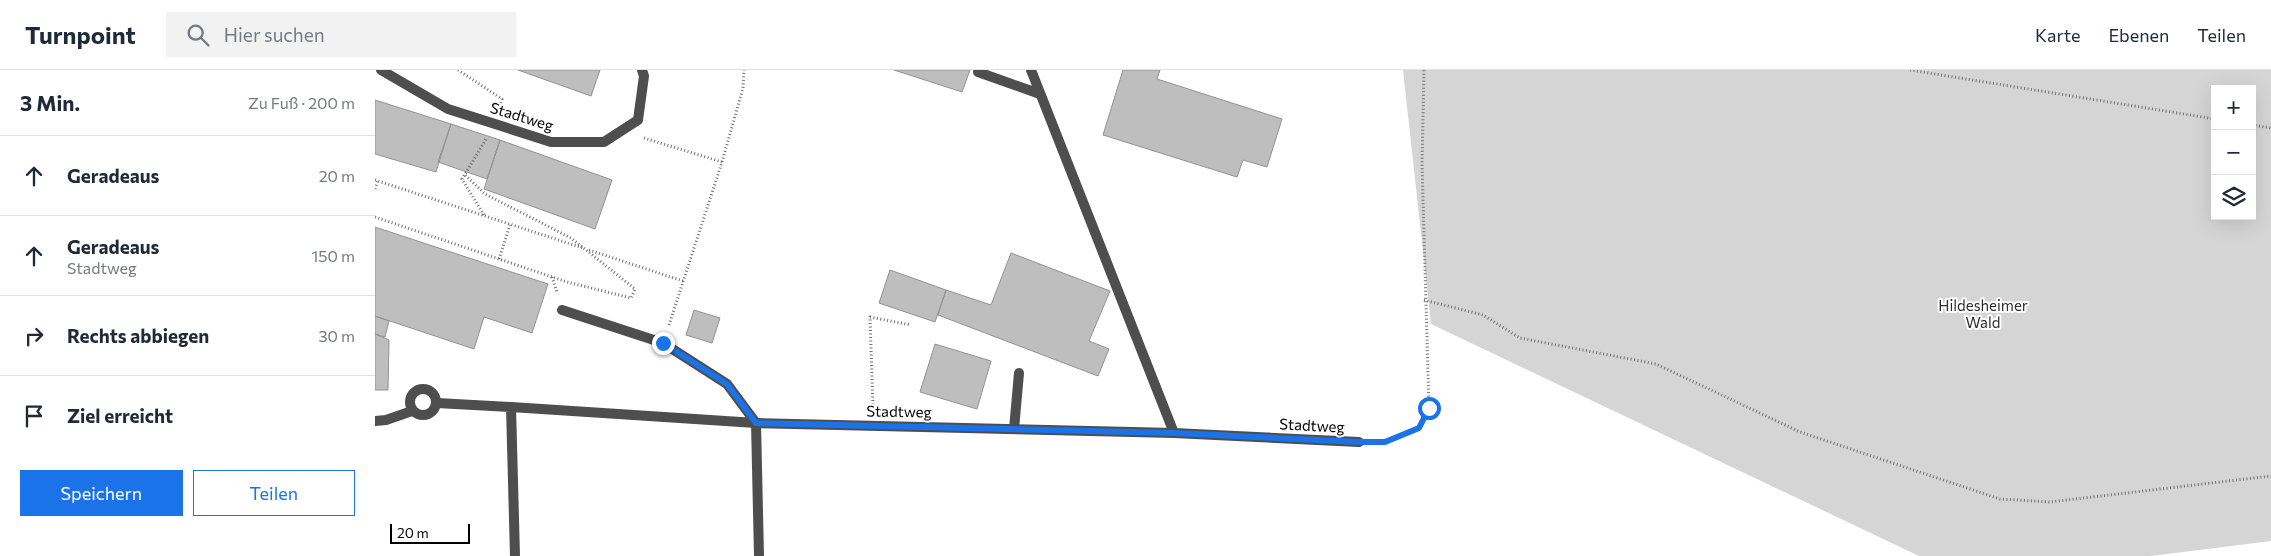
<!DOCTYPE html>
<html lang="de">
<meta charset="utf-8">
<style>
body{margin:0;font-family:Commissioner,sans-serif;background:#f2f2f3;color:#1f2937}
.controls{position:absolute;right:15px;top:15px;display:grid;overflow:hidden;border-radius:0px;box-shadow:0 5px 20px #0002}
.controls button{width:45px;height:45px;display:grid;place-items:center;padding:0;border:0;border-bottom:1px solid #e0e1e3;background:#fff;color:#1f2937;font:25px sans-serif}
.scale{position:absolute;left:15px;bottom:12px;width:80px;box-sizing:border-box;padding-left:5px;border:2px solid #000;border-top:0;font-size:14px;line-height:18px;white-space:nowrap;color:#000;-webkit-text-stroke:4px #fff;paint-order:stroke}
.stop{position:absolute;width:15px;height:15px;margin:-11px;border:4px solid #1a73e8;border-radius:50%;background:#fff}
.stop.end{background:#1a73e8;border-color:#fff;box-shadow:0 1px 5px #0008}
.list{margin:0;padding:0;list-style:none}
h2{display:flex;justify-content:space-between;align-items:center;height:65px;margin:0;padding:0 20px;font-size:21px}
h2 small{font-size:16px;font-weight:400;color:#747a83}
.list li{display:grid;grid-template-columns:32px 1fr auto;gap:15px;align-items:center;box-sizing:border-box;height:80px;padding:0 20px;border-top:1px solid #e0e1e3}
.list b{display:block;font-size:19px;white-space:nowrap}
.list p{margin:0;font-size:16px;white-space:nowrap;color:#747a83}
.list em{font-size:16px;font-style:normal;color:#747a83}
.actions{display:flex;gap:10px;padding:15px 20px}
.actions a{flex:1;padding:11px 0;border:1px solid #1a73e8;border-radius:0px;text-align:center;font-size:18px;color:#1a73e8}
.actions .main{background:#1a73e8;color:#fff}
.icon{flex:none;width:28px;height:28px;fill:none;stroke:currentColor;stroke-width:2;stroke-linecap:round;stroke-linejoin:round}
.map{position:relative;flex:none;width:1896px;height:486px;overflow:hidden}
header{display:flex;align-items:center;gap:30px;box-sizing:border-box;height:70px;padding:0 25px;background:#fff;border-bottom:1px solid #e0e1e3}
header strong{font-size:24px}
nav{display:flex;gap:28px;margin-inline-start:auto;font-size:18px}
.search{width:350px;height:45px;background:#f2f2f3;display:flex;align-items:center;gap:12px;box-sizing:border-box;padding:0 18px;border-radius:0px;color:#747a83;font-size:19px}
main{display:flex}
aside{flex:1;background:#fff}
.map>svg:first-child{display:block}
</style>
<header>
<strong>Turnpoint</strong>
<div class="search"><svg class="icon" aria-label="search" viewBox="0 0 24 24"><circle cx="10" cy="10" r="6"/><path d="M15 15l6 6"/></svg>Hier suchen</div>
<nav><a>Karte</a><a>Ebenen</a><a>Teilen</a></nav>
</header>
<main>
<aside>
<h2>3 Min.<small>Zu Fuß · 200 m</small></h2>
<ul class="list">
<li><svg class="icon" aria-label="ahead" viewBox="0 0 24 24"><path d="M12 20V5M6 11l6-6 6 6"/></svg><div><b>Geradeaus</b></div><em>20 m</em></li>
<li><svg class="icon" aria-label="ahead" viewBox="0 0 24 24"><path d="M12 20V5M6 11l6-6 6 6"/></svg><div><b>Geradeaus</b><p>Stadtweg</p></div><em>150 m</em></li>
<li><svg class="icon" aria-label="right" viewBox="0 0 24 24"><path d="M7 20v-9h11M14 6l5 5-5 5"/></svg><div><b>Rechts abbiegen</b></div><em>30 m</em></li>
<li><svg class="icon" aria-label="arrive" viewBox="0 0 24 24"><path d="M6 21V4h12l-3 4 3 4H6"/></svg><div><b>Ziel erreicht</b></div></li>
</ul>
<div class="actions"><a class="main">Speichern</a><a>Teilen</a></div>
</aside>
<div class="map">
<svg width="1896" height="486" viewBox="0 0 1896 486">
<rect width="100%" height="100%" fill="#fff"/>
<path fill="#d5d5d5" fill-rule="evenodd" d="M1028,0h868v471l-120,15h-232l-488,-232zM1840,19h37v127h-37z"/>
<path fill="#bebebe" stroke="#929292" d="M143,0h82l-9,26z
M519,0h76l-8,22z
M748,0h37l-3,9 125,40 -15,48 -24,-7 -6,17 -134,-42z
M0,30l76,24 -15,48 -61,-18z
M76,54l49,16 -13,39 -49,-17z
M125,70l112,40 -17,49 -111,-40z
M0,157l173,57 -16,49 -48,-16 -10,32 -99,-33z
M636,183l99,38 -21,50 20,8 -11,27 -160,-61 8,-25 45,15z
M515,200l56,20 -11,32 -56,-19z
M319,240l26,8 -8,25 -26,-8z
M0,246l14,5 -4,16 -10,-3z
M0,264l14,6 -1,50h-13z
M560,274l56,17 -14,48 -57,-17z"/>
<g fill="none" stroke-linecap="round" stroke-linejoin="round">
<path stroke="#707070" stroke-width="3" stroke-dasharray="1 2.5" stroke-linecap="butt" d="M83,0l44,29 -3,9
M1535,0l305,49
M1877,55l19,3
M269,68l78,24
M0,110l208,68
M0,119l3,-9
M109,145l-22,-36 24,-40
M0,147l192,65 64,16 4,-9 -64,-51 -86,-44 -20,-19
M214,180l94,31
M124,189l11,-34
M177,207l5,15
M1049,230l59,15 37,23 136,26 144,68 200,67 50,3 221,-26
M294,255l53,-163 21,-74 1,-18
M498,338l-3,-91 41,8
M1000,372h10l34,-14 10,-20 -7,-244 2,-94"/>
<path stroke="#4e4e4e" stroke-width="10" d="M6,0l67,39 103,33h53l34,-22 6,-44 -2,-6
M656,0l143,363 185,9
M603,2l62,22
M35 332a13 13 0 1 1 26 0a13 13 0 1 1-26 0Z
M62,333l74,4
M0,351l11,-1 26,-9
M639,359l5,-56
M140,486l-4,-149 245,16 -29,-39 -64,-41 -101,-33"/>
<path stroke="#4e4e4e" stroke-width="10" d="M384,486l-3,-133 418,10"/>
</g>
<g fill="none" stroke-linecap="round" stroke-linejoin="round">
<path stroke="#1a73e8" stroke-width="6" d="M288,273l64,41 29,39 418,10 185,9h26l34,-14 10,-20"/>
</g>
<g text-anchor="middle" dominant-baseline="central" stroke-width="4" stroke-linejoin="round" paint-order="stroke">
<g font-size="15" fill="#000" stroke="#fff">
<text transform="translate(147 46) rotate(17)">Stadtweg</text>
<text transform="translate(524 341) rotate(1)">Stadtweg</text>
<text transform="translate(937 355) rotate(3)">Stadtweg</text>
</g>
<g font-size="15" fill="#2c2c2c" stroke="#fff">
<text x="1608" y="235">Hildesheimer<tspan x="1608" dy="17">Wald</tspan></text>
</g>
</g>
</svg>
<div class="controls">
<button>+</button>
<button>−</button>
<button><svg class="icon" aria-label="layers" viewBox="0 0 24 24"><path d="M12 4l9 5-9 5-9-5zM3 14l9 5 9-5"/></svg></button>
</div>
<div class="scale">20 m</div>
<div class="stop" style="left:1054px;top:338px"></div>
<div class="stop end" style="left:288px;top:273px"></div>
</div>
</main>
